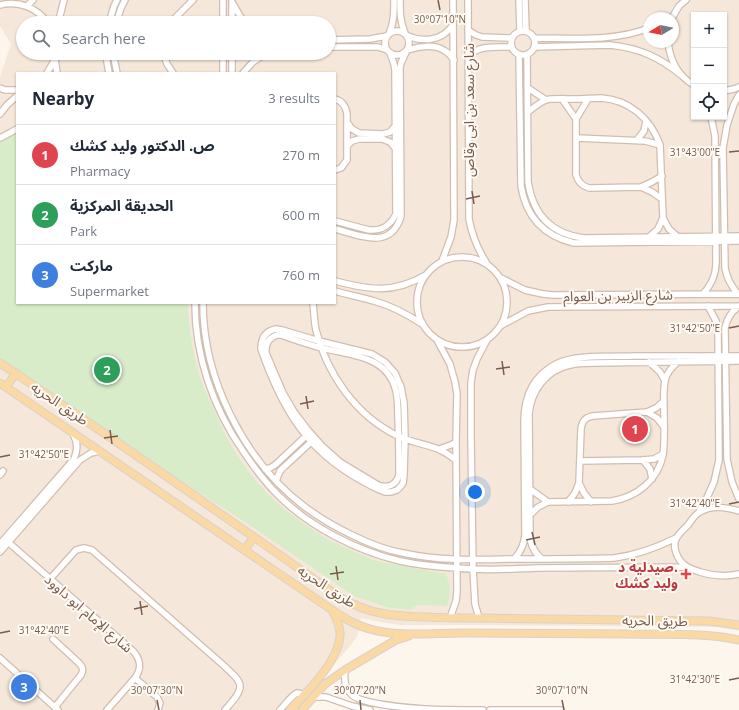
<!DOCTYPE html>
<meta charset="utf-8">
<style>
body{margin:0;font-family:"Open Sans","Noto Sans Arabic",sans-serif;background:#f2f2f3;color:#1f2937}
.controls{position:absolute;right:12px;top:12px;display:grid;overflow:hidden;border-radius:0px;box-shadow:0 1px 3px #0004}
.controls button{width:36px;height:36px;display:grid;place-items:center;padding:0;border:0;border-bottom:1px solid #e0e1e3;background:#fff;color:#1f2937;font:20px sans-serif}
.compass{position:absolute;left:643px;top:12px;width:36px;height:36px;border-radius:50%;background:#fff;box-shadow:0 1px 3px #0004;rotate:260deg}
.you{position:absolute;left:475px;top:492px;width:14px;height:14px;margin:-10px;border:3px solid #fff;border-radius:50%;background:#1a73e8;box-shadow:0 0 0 6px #1a73e833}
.badge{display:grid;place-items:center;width:26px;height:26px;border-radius:50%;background:#111827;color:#fff;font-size:13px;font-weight:700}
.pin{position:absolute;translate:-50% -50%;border:2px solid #fff;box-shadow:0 1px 4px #0006}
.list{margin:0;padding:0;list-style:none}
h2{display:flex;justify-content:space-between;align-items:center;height:52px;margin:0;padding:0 16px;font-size:17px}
h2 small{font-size:13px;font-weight:400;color:#747a83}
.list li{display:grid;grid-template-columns:26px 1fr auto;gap:12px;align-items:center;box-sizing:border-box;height:60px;padding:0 16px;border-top:1px solid #e0e1e3}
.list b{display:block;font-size:15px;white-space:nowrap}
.list p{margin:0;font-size:13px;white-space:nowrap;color:#747a83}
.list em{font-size:13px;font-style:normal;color:#747a83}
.icon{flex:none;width:22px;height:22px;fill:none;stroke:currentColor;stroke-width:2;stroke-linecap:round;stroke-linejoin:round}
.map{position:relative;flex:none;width:739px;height:710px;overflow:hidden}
.search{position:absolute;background:#fff;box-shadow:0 1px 3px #0004;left:16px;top:16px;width:320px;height:44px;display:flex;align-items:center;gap:10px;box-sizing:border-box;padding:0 14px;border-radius:22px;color:#747a83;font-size:15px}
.panel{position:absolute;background:#fff;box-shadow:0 1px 3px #0004;left:16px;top:72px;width:320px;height:232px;border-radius:0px}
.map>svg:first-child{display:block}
</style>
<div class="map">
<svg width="739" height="710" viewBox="0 0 739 710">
<rect width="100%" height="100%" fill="#fdf6ec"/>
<path fill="#f5e8da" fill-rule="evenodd" d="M0,0h739v631l-20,-4 -252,-2h-66l-20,-3 -20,-4 -1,9 -3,9 -6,9 -58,65h-293v-633l11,-33 -11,-18zM694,15h30v102h-30zM649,18h24v24h-24zM23,23h306v30h-306zM17,73h318v230h-318z"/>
<path fill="#d8ecc9" d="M17,133v170h171c0,23 6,56 13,78 3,7 6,15 10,22 9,21 19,43 33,62 31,45 81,78 133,96 7,2 14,3 21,4 16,3 32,6 48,9 5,13 5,19 1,32l-29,-1 -9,5 -23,-3 -32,-11 -103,-70 -140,-90 -111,-76v-218l9,-6z"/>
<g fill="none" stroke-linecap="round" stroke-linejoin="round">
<defs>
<path id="minor" d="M223,0v23
M400,0c0,12 0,22 5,33
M468,0l1,219c3,16 8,29 17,43
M519,0l1,31
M525,0l1,31
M232,2l8,14 5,7
M232,3v20
M0,5c19,-5 37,3 48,18
M27,6l6,-6
M672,18l7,-12 7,-6
M58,23l6,-23
M109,23l5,-17 3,-6
M116,23l5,-15 4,-8
M170,23l23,-23
M468,30l8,5 6,2 30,1
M385 43a12 12 0 1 1 24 0a12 12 0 1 1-24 0Z
M511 43a12 12 0 1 1 24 0a12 12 0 1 1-24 0Z
M389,34c5,-11 5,-22 5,-34
M406,35c17,8 36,6 47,-10
M534,38c38,0 79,4 115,-10
M329,40l41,-1 17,-3
M668,42c2,18 10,34 26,43
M329,47h49l9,3
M534,47l76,-2c29,3 49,12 71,30
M408,50c11,-4 27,-6 37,1 4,2 6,5 9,9
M106,53l1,9 2,11
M113,53l4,20
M163,53l4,11 6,9
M223,53v20
M232,53v20
M519,54l2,132c5,31 23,50 53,57l165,-2
M527,54l1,128c5,32 23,52 56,56l155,-2
M468,56c12,-11 28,-9 44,-9
M55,59l2,14
M47,73l6,-10 2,-10
M243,73l10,-11 14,-9
M0,88l5,2h12
M528,88l18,12
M724,91l10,-2 5,-2
M335,99c7,2 11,7 12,15v46l-6,8 -6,2
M562,99l14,20v56c2,7 6,11 13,13l52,-1 11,-5 10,-6
M528,112c5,-4 12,-10 18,-12 5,-2 22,-1 28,-1 9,0 18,-1 27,-1 29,2 50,21 59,47l3,73 -5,11 -8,7
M0,114l7,-9 10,-9
M576,119l12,-20
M347,122l5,7 7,4 24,1 7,-2 5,-6
M0,138l17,-9
M577,138l68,3 15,4
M637,140l7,-9 2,-10
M347,146l5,-5 7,-2h23l8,3 5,6
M641,187l11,5 10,7
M663,218l6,11 8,7
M335,221l34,9c13,1 21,-4 27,-16l-1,-144 -1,-6 -4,-11
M335,229c25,6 56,22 66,-13l-1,-148 1,-5 5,-11
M417 302a45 45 0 1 1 90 0a45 45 0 1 1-90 0Z
M442,261l9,-24 3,-17 -1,-220
M501,278l24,12 18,4 10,1 186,-1
M335,281c35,9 58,13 91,-6
M335,291c13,4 26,6 39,10 18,5 33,13 48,23
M703,294c9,-10 13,-19 13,-32l-1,-126 -4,-19
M738,294c-7,-8 -11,-15 -13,-26l-2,-120 4,-23 7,-21 5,-9
M195,303c0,53 18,105 48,148 10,15 21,30 34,43 31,32 80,57 123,67 19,4 39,6 58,7 26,3 54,1 80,0 50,0 99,-1 149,-1
M203,303c0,76 41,158 102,204 15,11 30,20 47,28 16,8 33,15 51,18 36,8 72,7 109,6 34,0 68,0 102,-1 23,-3 42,-10 62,-20
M313,303c1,9 1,18 3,27 11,44 40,86 82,106 12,6 27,8 40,13 7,3 13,7 18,11
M739,306c-8,6 -12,12 -14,22l2,131 5,23 7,17
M502,325l26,-14 20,-4 191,-1
M276,329l6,1 37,11 53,13 13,8 10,11 6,14 3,16 1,35 -1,38 -1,7 -2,3 -4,4 -6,2h-6l-5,-2c-56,-26 -86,-59 -109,-115 -4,-9 -7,-18 -10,-26 0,-11 5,-18 15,-20z
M277,335h4c14,5 28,10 41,13 30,8 65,7 74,43 2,9 2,19 2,28 1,18 1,36 1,55 -2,11 -11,15 -21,11l-38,-23 -18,-16 -15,-17 -13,-17 -11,-19 -17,-40c-1,-9 2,-15 11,-18z
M437,340l13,24 5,18 2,12 -1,48 1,150 -1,9 -6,17
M649,362l11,10 5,9
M647,412l10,6 7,9
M439,449l12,-4 5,-3
M643,460l7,9 2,10
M580,461l63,-1 11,-1 9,-5
M265,469l5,-1 5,-3 31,-29
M0,475l3,-4
M276,481l4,-10 4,-4 27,-25
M579,483l5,10 7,9
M530,489l18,13
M568,502l7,-9 4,-10 2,-54c1,-8 4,-12 12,-13l54,-4 9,-4 8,-7
M739,511c-12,-4 -28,-6 -39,1 -5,2 -9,9 -12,13 -4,4 -10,9 -12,14 -4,9 2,22 10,27 4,3 9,4 14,6 13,4 25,5 39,2
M699,512l6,-10 9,-20 5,-22 -1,-128 -2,-11 -8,-15
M530,515l8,-8 10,-5 64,-1c25,-4 46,-21 51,-46 2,-14 1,-29 1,-43 0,-9 -1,-22 1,-31 1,-8 8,-15 14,-20
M8,542l125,109c8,9 9,17 2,27l-28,32
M0,544l74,-85c4,-9 4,-17 -1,-25
M0,552l80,-92 11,-7 8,-2
M514,559c7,-7 10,-14 11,-24l-1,-113c0,-25 9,-46 32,-58 20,-10 57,-7 79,-8 35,0 69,0 104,0
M542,559c-7,-5 -10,-12 -12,-20l-1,-125c2,-23 17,-44 41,-49 8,-2 16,-2 24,-2l145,-2
M50,579l26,-29 8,-2 8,2 130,114c23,21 24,22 3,46
M479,618l-4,-14 -2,-35 -2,-130v-57l2,-12 4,-11 10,-19
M53,639l26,24c4,4 5,7 2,12l-26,32
M0,658l58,52
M345,670c-1,9 -1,19 7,25 4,4 11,5 17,7 37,8 76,8 114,8
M135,678l22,19 3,6 -2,7
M313,697h13l26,9 18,4
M280,710c4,-4 13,-16 17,-17 3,0 5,1 7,3
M490,710h71"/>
<path id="major" d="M0,363c115,76 228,156 341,235 30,17 52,18 85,19 17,1 35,1 53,1l230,3 30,4
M0,383l332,227c6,4 12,8 18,11 36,20 80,11 119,12 53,0 106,1 158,1 37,1 76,-2 112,6
M6,387l10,-14
M245,549l9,-12
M290,710c17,-18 48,-48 50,-74 1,-9 -4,-18 -8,-26
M302,710l23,-26 20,-14 39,-23 12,-7 13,-4"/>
</defs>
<use href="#minor" stroke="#d1beb0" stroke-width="8"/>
<use href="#major" stroke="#dad1cd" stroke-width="9"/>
<use href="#minor" stroke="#fff" stroke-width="5.5"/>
<use href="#major" stroke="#fbd9a5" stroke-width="7"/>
</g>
<path fill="none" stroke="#7a5c4d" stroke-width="1.5" d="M438,0l2,10M729,152l10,-1M472,191l2,13M466,199l14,-3M729,328l10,-2M502,361l2,14M496,369l14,-2M306,396l2,13M300,404l14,-3M110,430l2,14M104,438l14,-2M0,457l10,-2M729,504l10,-2M532,532l3,13M526,540l14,-3M336,566l2,14M330,574l14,-2M140,601l2,14M134,609l14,-3M0,633l10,-2M729,680l10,-2M157,700l2,10M360,700l1,10M562,700l2,10"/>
<path fill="#e0444e" stroke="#fffaf3" stroke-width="1.5" d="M684 568h4v4h4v4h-4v4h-4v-4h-4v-4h4z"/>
<g text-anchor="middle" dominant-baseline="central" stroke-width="4" stroke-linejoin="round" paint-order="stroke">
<g font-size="14" fill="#7a5c4d" stroke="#fffaf3">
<text transform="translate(468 110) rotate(-90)">شارع سعد بن ابى وقاص</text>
<text transform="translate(618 295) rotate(-1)">شارع الزبير بن العوام</text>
<text transform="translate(60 403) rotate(34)">طريق الحريه</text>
<text transform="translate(327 586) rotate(33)">طريق الحريه</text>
<text transform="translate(89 613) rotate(41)">شارع الإمام ابو داوود</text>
<text transform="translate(655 620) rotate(1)">طريق الحريه</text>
</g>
<g font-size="14" font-weight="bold" fill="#be3a42" stroke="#fffaf3" text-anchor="end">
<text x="678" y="566">صيدلية د.<tspan x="678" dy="16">وليد كشك</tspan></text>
</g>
</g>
<g font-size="10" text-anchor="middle" fill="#7a5c4d" stroke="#fffaf3" stroke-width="4" stroke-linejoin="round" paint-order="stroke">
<text x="440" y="23">30°07'10"N</text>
<text x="695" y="156">31°43'00"E</text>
<text x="695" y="332">31°42'50"E</text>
<text x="44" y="458">31°42'50"E</text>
<text x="695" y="507">31°42'40"E</text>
<text x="44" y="634">31°42'40"E</text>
<text x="695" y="683">31°42'30"E</text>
<text x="157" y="694">30°07'30"N</text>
<text x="360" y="694">30°07'20"N</text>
<text x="562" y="694">30°07'10"N</text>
</g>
</svg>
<div class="controls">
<button>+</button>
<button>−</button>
<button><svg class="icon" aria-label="locate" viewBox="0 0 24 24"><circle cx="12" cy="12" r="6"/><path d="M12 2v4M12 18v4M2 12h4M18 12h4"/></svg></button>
</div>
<svg class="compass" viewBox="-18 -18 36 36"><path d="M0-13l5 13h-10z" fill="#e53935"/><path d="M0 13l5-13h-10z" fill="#747a83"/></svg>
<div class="you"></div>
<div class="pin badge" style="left:635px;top:429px;background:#e0444e">1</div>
<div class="pin badge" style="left:107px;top:370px;background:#2e9e5b">2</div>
<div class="pin badge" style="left:24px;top:687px;background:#3f7fe0">3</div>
<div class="search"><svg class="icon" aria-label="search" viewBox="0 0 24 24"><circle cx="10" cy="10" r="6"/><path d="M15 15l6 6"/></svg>Search here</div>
<section class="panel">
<h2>Nearby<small>3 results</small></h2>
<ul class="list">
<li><span class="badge" style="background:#e0444e">1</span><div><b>ص. الدكتور وليد كشك</b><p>Pharmacy</p></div><em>270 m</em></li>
<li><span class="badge" style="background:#2e9e5b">2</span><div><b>الحديقة المركزية</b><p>Park</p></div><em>600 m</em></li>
<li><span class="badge" style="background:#3f7fe0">3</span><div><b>ماركت</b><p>Supermarket</p></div><em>760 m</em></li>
</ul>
</section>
</div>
